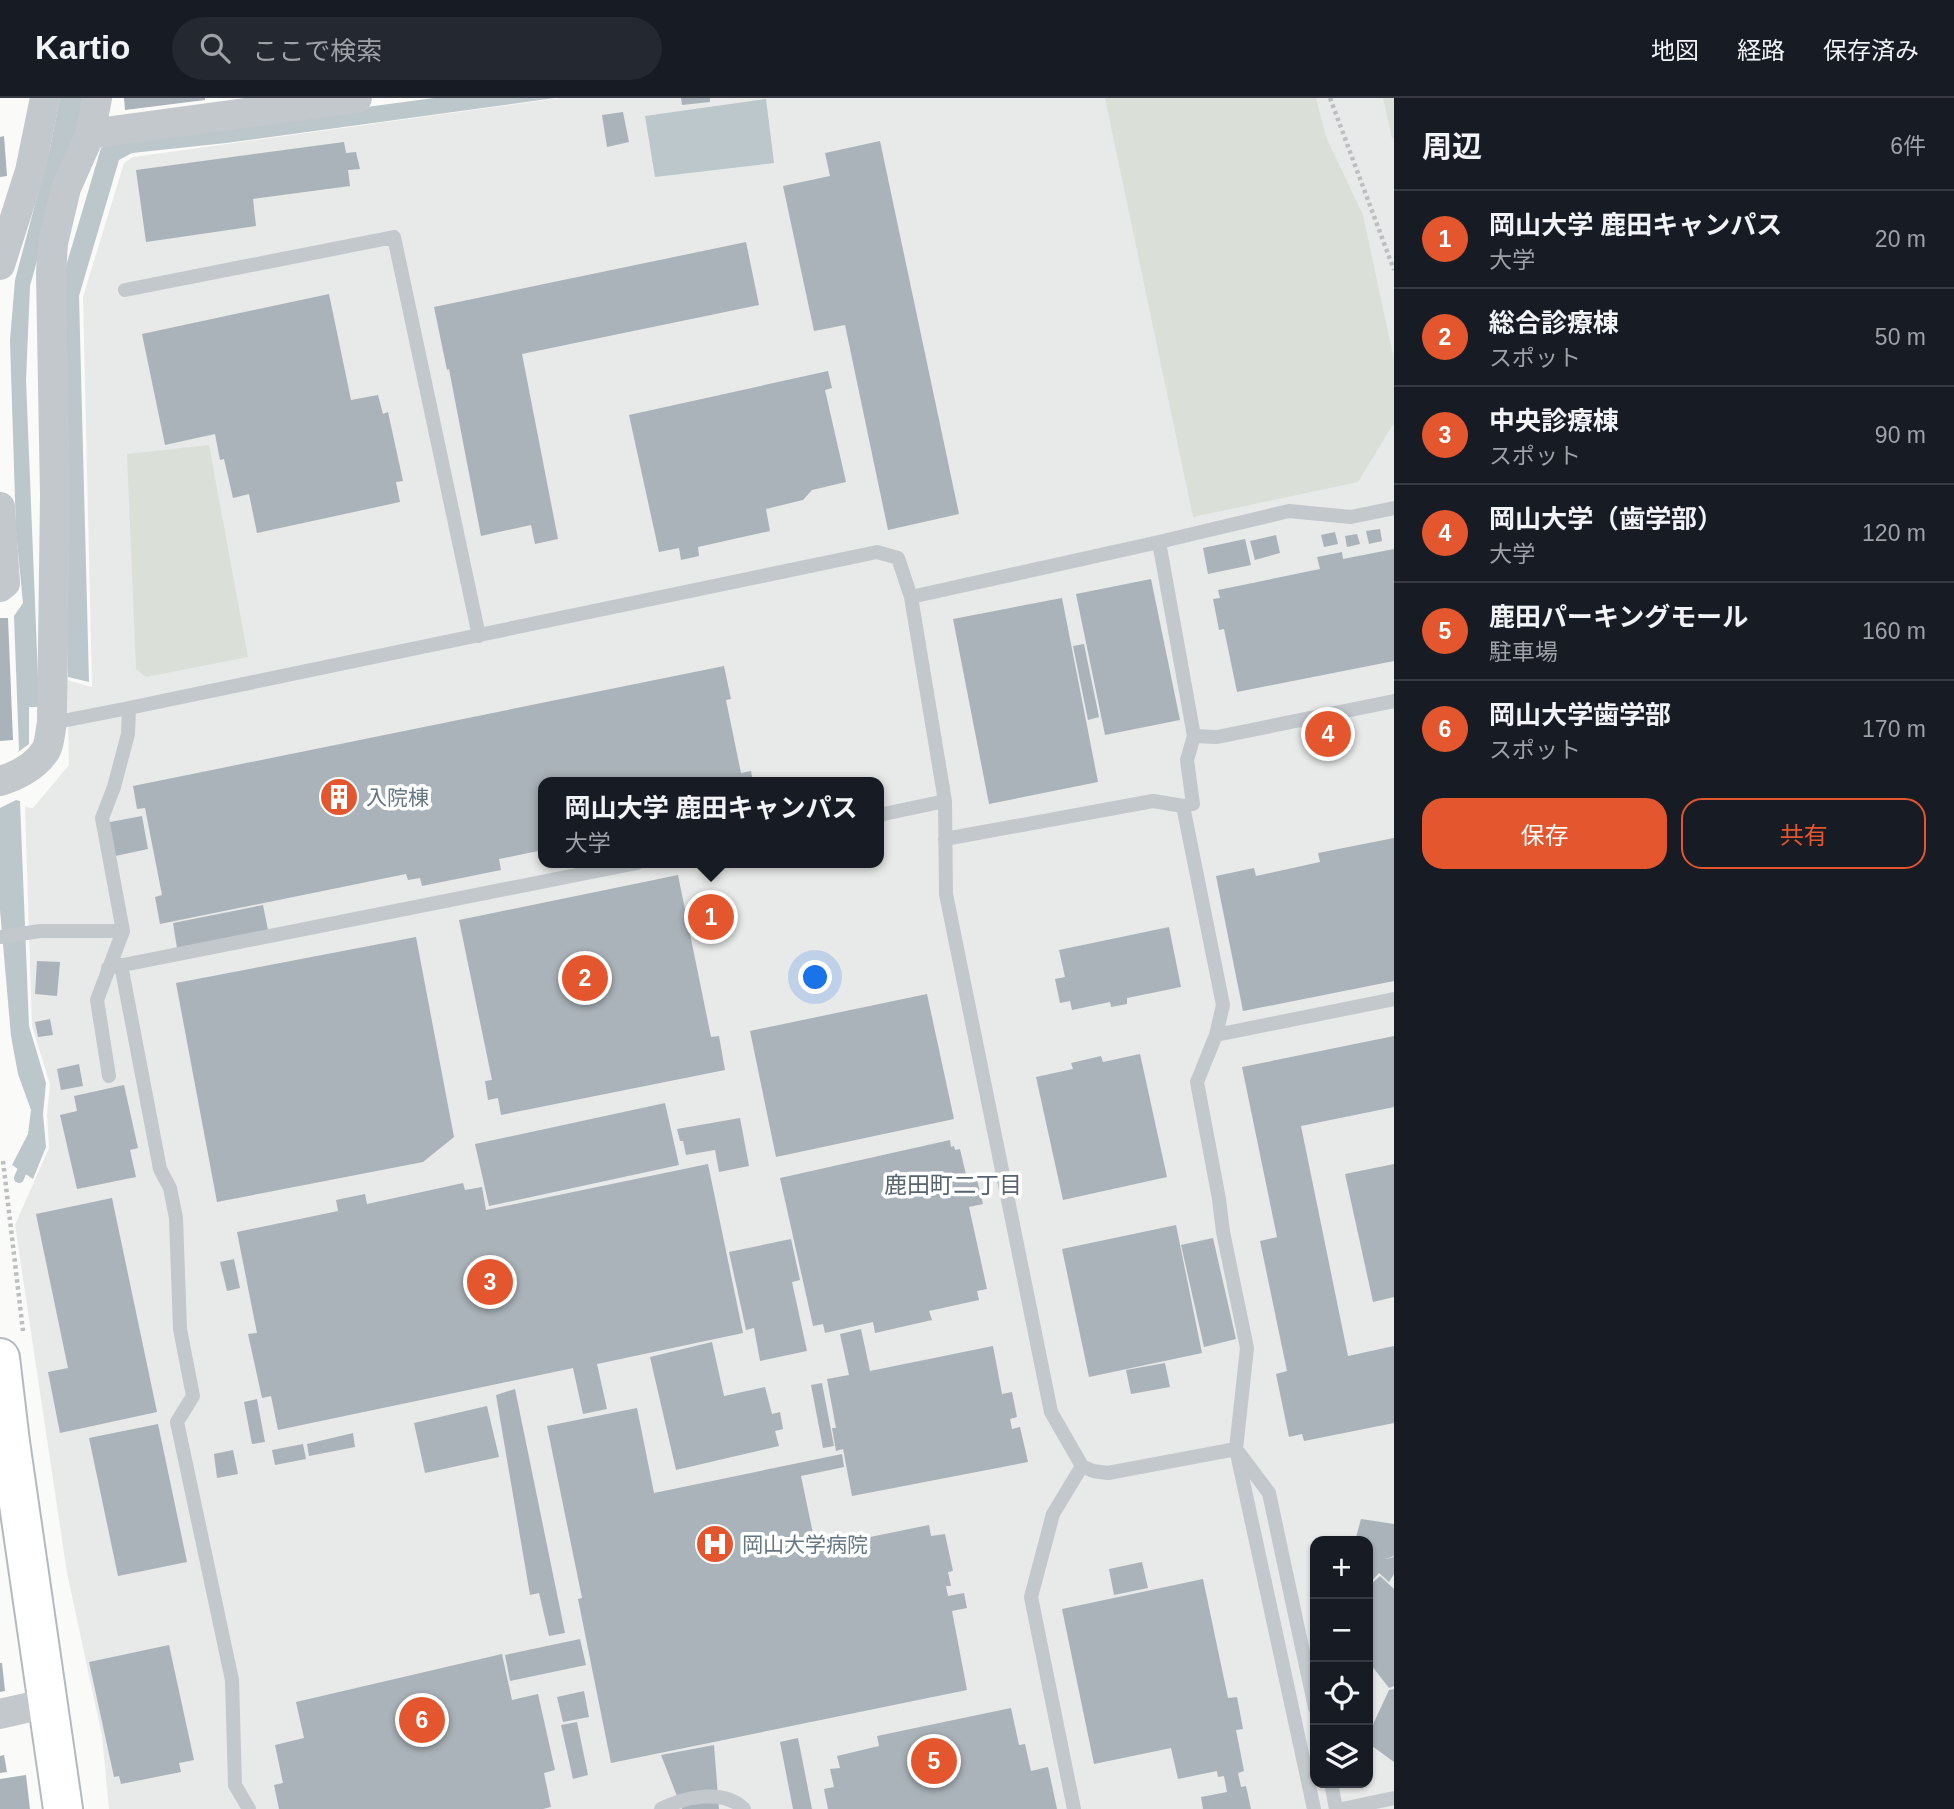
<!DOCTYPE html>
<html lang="ja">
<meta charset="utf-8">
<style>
body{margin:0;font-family:Helvetica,"Noto Sans JP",sans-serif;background:#242831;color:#f1f3f6}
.controls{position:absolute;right:21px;bottom:21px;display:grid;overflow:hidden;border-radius:14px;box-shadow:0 2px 5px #0004}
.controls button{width:63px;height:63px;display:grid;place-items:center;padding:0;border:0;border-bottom:2px solid #363941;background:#171b24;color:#f1f3f6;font:35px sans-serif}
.you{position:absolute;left:816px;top:880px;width:24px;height:24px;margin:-18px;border:5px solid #fff;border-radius:50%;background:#1a73e8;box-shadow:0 0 0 10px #1a73e833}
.badge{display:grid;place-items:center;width:46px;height:46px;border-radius:50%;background:#e4572e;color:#fff;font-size:23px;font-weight:700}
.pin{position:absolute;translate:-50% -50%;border:4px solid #fff;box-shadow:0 2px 7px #0006}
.popup{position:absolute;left:538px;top:679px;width:346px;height:91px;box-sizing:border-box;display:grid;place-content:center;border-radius:14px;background:#171b24;filter:drop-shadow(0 2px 5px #0005);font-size:23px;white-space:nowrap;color:#9ea1a6}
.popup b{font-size:26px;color:#f1f3f6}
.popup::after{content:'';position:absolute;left:50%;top:100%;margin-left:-14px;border:14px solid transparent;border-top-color:#171b24}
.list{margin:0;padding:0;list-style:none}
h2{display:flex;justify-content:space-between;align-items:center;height:91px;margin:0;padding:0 28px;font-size:30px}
h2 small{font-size:23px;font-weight:400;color:#9ea1a6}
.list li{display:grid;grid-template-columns:46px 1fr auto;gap:21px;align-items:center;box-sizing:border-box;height:98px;padding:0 28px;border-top:2px solid #363941}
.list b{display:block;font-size:26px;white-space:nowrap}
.list p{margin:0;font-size:23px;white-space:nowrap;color:#9ea1a6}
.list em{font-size:23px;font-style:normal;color:#9ea1a6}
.actions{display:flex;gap:14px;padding:21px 28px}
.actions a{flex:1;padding:16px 0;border:2px solid #e4572e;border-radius:21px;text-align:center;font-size:24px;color:#e4572e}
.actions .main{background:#e4572e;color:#fff}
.icon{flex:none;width:38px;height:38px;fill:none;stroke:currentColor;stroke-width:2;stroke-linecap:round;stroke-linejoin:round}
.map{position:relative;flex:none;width:1394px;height:1711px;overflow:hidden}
header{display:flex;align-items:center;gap:42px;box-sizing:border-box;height:98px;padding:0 35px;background:#171b24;border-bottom:2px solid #363941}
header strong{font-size:33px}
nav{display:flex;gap:38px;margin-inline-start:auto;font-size:24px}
.search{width:490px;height:63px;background:#242831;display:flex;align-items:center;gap:18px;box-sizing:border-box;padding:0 24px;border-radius:38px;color:#9ea1a6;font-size:26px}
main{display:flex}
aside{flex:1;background:#171b24}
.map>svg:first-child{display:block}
</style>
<header>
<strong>Kartio</strong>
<div class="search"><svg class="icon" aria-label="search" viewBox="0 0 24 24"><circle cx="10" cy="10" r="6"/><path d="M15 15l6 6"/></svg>ここで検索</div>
<nav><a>地図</a><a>経路</a><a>保存済み</a></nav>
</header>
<main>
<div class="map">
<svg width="1394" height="1711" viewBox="0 0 1394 1711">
<rect width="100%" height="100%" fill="#fafaf8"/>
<path fill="#e8e9e9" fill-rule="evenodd" d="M561,0h833v1711h-1285l-7,-73 -35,-163 -52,-348 34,-77 -2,-34 3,-30 -18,-58 -7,-219 8,1 36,-43 -2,-85 25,7 -9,-390 41,-134 9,-6zM543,684h336v81h-336zM1315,1443h53v242h-53z"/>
<path fill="#dadfd7" d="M1105,0h211l10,39 37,78 31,145v63l-36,59 -165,35z
M1383,0h11v40h-2z
M209,347l39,212 -102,20 -10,-8 -9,-215z"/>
<path fill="#bbc7cb" d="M60,0h27l-31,95 -26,93 -4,94 13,322 -13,82 -6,18 9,224 17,57 -3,31 3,33 -13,32 -21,-14 16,-31 3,-24 -13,-36 -7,-38 -11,-126v-108l19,-52 -5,-134 9,-13 -7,-72 -6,-191 5,-60 35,-132z
M434,0h121l-329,45 -94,10 -13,7 -40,136 10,386 -21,-5 -7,-394 40,-135 19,-8z
M766,1l8,64 -119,14 -10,-61z"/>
<path fill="#fafaf8" d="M29,609h11l-4,63 -12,32 -8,-2 -16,8v-16l13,-36 16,-12z"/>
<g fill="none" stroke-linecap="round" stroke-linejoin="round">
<path stroke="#bbc7cb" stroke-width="10" d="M19,1080l8,-19"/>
</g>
<path fill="#aab3b9" d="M124,0h81v2l-80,10z
M681,0h29v4l-28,3z
M623,14l6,30 -22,5 -5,-32z
M4,38l3,40 -7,1v-40z
M880,43l79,373 -71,16 -43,-205 -31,6 -31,-145 47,-10 -5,-23z
M344,44l2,11 10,-1 4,17 -12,1 2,16 -97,13 3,27 -110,16 -10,-72z
M746,144l13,63 -237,49 36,185 -23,5 -4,-19 -50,11 -32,-167 -2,1 -13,-63z
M329,196l22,106 27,-5 5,19 5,-2 15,69 -7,1 4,20 -143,31 -8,-39 -16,4 -9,-39 -4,1 -5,-26 -50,11 -23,-111z
M828,273l4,17 -7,2 21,92 -34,8 -9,10 -37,9 4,22 -72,16 1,9 -18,4 -2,-12 -20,4 -30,-137z
M1380,431l2,12 -13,3 -3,-13z
M1335,434l3,12 -14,3 -3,-12z
M1357,436l3,10 -13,3 -2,-11z
M1276,437l4,18 -25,7 -5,-19z
M1245,441l6,26 -43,9 -5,-26z
M1394,451v112l-157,31 -13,-63 -5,1 -6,-31 7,-1 -2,-8 102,-21 -3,-12 25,-5 1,7z
M1151,481l29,141 -75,15 -29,-141z
M1062,500l36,184 -109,22 -36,-185z
M0,520h8l5,122 -13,1z
M1084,546l15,73 -11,3 -15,-74z
M724,568l7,33 -5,1 15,73 10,-2 2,11h-210v68l-44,9 2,11 -79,16 -2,-8 -12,2 -2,-6 -246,50 -5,-27 7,-2 -17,-87 -8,1 -4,-23z
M142,718l6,33 -37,8 -6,-34z
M1394,740v143l-151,30 -27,-135 38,-8 2,8 64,-14 -2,-9z
M678,777l33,162 8,-1 6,34 -224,45 -3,-17 -10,2 -3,-19 7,-1 -33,-160z
M263,807l5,25 -91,18 -4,-25z
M1169,829l12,60 -54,11v6l-16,3 -1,-5 -38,8 -2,-9 -10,2 -5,-24 10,-2 -6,-27z
M416,839l38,200 -31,25 -206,40 -41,-219z
M37,863l23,1 -3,34 -22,-2z
M927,896l27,125 -178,38 -26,-126z
M50,921l3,16 -15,2 -3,-15z
M1394,938v71l-93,19 47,230 46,-10v77l-90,18 -2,-7 -13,3 -13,-63 11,-3 -27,-130 17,-4 -35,-170z
M1140,956l27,123 -104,23 -27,-123 37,-8 -2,-6 30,-7 2,6z
M79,966l4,22 -22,4 -4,-21z
M124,987l14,63 -8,2 6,27 -59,12 -17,-74 17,-4 -3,-15z
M665,1005l14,62 -190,41 -14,-62z
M740,1020l9,48 -30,6 -4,-22 -29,5 -3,-14h-3l-3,-12z
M950,1042l1,7 3,-1 1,4 5,-1 8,34 9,-3 6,24 -14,3 18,82 -10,2 2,9 -50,11 3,9 -57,13 -2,-11 -48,11 -2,-9 -10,2 -33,-148z
M708,1066l35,169 -146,31 10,45 -24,5 -10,-46 -295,62 -7,-34 -9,2 -14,-64 9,-1 -20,-101 101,-21 -2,-11 29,-6 2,10 96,-21 2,7 17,-3 4,23z
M1394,1066v133l-21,5 -28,-128z
M112,1100l45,214 -97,21 -12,-61 20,-4 -32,-154z
M1176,1127l26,128 -113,24 -27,-128z
M1213,1140l23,101 -32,8 -23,-102z
M791,1141l9,41 -8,2 15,69 -47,10 -6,-33 -8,2 -17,-78z
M234,1161l6,29 -13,3 -7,-29z
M861,1231l9,42 123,-25 9,48 10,-2 5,25 -7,2 2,10 8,-2 8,35 -176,34 -9,-47 -7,2 -4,-23h4l-9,-49 22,-4 -9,-41z
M712,1244l12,54 41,-9 7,27 8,-2 3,17 -8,2 4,15 -103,24 -26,-113z
M1165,1265l5,24 -39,7 -5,-24z
M822,1285l12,63 -11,2 -12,-63z
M515,1291l50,244 -16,3 -10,-43 -9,2 -34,-200z
M257,1301l8,43 -13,2 -8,-42z
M487,1308l12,51 -74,16 -11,-50z
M637,1310l17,85 188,-39 2,13 -43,9 15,72 113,-23 2,11 14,-2 8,37 -5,1 3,14h-5l2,10 16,-3 3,15 -15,3 15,79 -356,73 -33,-164 4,-1 -35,-172z
M158,1326l29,138 -69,14 -29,-138z
M353,1335l2,14 -46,9 -2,-12z
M303,1346l3,15 -31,6 -3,-15z
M233,1352l5,24 -21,4 -3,-24z
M1361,1421l33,5v32l-8,3 8,-2v17l-5,8 -10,-9 -11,12v-44h-13z
M1142,1464l6,26 -34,7 -5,-26z
M1380,1478l14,13v97l-5,2 -21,-27v-74z
M1203,1481l25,119 9,-1 6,32 -7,1 8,41 -6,2 3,14 5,-1 5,23h-48l-2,-12 26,-5 -3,-16 -6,1 -1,-6 -39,8 -7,-31 -77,16 -32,-155z
M580,1541l6,26 -76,16 -5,-26z
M169,1547l25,115 -15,3 2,9 -60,12 -2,-8 -5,1 -25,-115z
M502,1556l10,46 26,-6 17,76 -11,3 7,34 -8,2h-264l-5,-24 9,-2 -8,-38 29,-7 -8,-36z
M0,1565h2l3,28 -5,1z
M1394,1591v73l-26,-19v-8l21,-45z
M584,1593l5,26 -26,5 -6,-25z
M1011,1610l8,37 6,-1 6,27 17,-4 9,42h-229l-4,-20 10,-2 -4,-18 10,-1 -3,-12 42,-10 -2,-10z
M577,1624l11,53 -15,4 -12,-54z
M798,1640l14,71h-19l-13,-67z
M714,1647l5,64h-37l-21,-54z
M4,1657l3,17 -7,1v-17z
M26,1677l4,34h-30v-30z"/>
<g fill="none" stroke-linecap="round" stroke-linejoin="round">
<defs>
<path id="secondary" d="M0,1260l10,84 53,367"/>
</defs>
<use href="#secondary" stroke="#b3babf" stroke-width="42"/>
<path stroke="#bbbfc2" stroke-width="4.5" stroke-dasharray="3.5 3.5" stroke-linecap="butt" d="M1330,0l64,172
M3,1063l20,170"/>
<path stroke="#c3c8cc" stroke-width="14" d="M125,192l269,-53 85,399
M1159,444l35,194 23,1 177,-36
M911,499l248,-55 130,-31 62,6 43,-9
M52,625l77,-15
M1183,708l40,199 -7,30 -19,47 22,117 4,33 24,116 -11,101 78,360
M879,717l66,-14
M945,741l208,-38 30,5 10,-2 -6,-44 7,-24
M0,839l40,-6h83l-21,-113 12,-31 14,-53 1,-26 748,-156 21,6 13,39 34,204 1,93 105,518 31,54 11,5 15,2 128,-24
M121,867l39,204 10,19 6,30 4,111 13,67 -16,26 55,258 3,105 14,24
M108,870l529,-105
M1216,937l178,-36
M109,978l-12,-76 26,-69
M1239,1355l30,40 46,215
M1331,1685l5,26
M661,1711c23,-12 63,-21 83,0
M1074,1711l-43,-212 22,-83 29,-48
M1342,1711l52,-11"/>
<path stroke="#c3c8cc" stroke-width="30" d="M90,36l267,-36
M0,167l30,-94 15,-73
M0,409l5,76 -5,4
M0,683c17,-5 36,-15 46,-31 4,-7 4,-19 6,-27l3,-228 -4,-221 2,-31 13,-55 24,-54 7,-36
M0,1616l48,-11"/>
<use href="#secondary" stroke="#fff" stroke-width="38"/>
</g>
<defs>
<symbol id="building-disc" viewBox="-11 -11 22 22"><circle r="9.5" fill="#e4572e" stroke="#fff"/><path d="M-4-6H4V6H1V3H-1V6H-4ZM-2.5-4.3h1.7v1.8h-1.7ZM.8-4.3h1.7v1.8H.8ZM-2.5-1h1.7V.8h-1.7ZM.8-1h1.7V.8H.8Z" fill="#fff"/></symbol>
<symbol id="hospital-disc" viewBox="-11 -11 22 22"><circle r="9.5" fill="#e4572e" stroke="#fff"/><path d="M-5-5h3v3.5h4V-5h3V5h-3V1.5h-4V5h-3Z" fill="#fff"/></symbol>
</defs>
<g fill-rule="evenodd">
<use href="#building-disc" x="317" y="677" width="44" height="44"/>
<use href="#hospital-disc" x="693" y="1424" width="44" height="44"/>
</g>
<g text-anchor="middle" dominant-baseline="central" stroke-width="7" stroke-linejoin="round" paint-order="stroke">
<g font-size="21" fill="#657683" stroke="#fff" text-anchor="start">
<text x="366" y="699">入院棟</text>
<text x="742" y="1446">岡山大学病院</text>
</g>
<g font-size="23" fill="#57646e" stroke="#fff">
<text x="953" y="1087">鹿田町二丁目</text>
</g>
</g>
</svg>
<div class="controls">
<button>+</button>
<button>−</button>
<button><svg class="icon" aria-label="locate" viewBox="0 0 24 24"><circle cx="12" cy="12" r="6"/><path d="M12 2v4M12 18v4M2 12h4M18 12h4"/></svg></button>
<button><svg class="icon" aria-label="layers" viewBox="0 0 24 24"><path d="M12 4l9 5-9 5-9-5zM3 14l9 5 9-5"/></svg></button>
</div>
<div class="you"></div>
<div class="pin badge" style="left:711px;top:819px">1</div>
<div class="popup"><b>岡山大学 鹿田キャンパス</b>大学</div>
<div class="pin badge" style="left:585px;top:880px">2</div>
<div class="pin badge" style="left:490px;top:1184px">3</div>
<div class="pin badge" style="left:1328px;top:636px">4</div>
<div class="pin badge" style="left:934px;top:1663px">5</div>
<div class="pin badge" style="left:422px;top:1622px">6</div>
</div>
<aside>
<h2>周辺<small>6件</small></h2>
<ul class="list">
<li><span class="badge">1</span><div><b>岡山大学 鹿田キャンパス</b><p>大学</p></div><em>20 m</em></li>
<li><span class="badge">2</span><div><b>総合診療棟</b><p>スポット</p></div><em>50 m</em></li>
<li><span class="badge">3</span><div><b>中央診療棟</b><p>スポット</p></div><em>90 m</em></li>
<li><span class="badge">4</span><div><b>岡山大学（歯学部）</b><p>大学</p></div><em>120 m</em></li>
<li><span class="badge">5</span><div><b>鹿田パーキングモール</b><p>駐車場</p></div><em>160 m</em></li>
<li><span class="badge">6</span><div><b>岡山大学歯学部</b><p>スポット</p></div><em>170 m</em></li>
</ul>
<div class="actions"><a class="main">保存</a><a>共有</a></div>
</aside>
</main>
